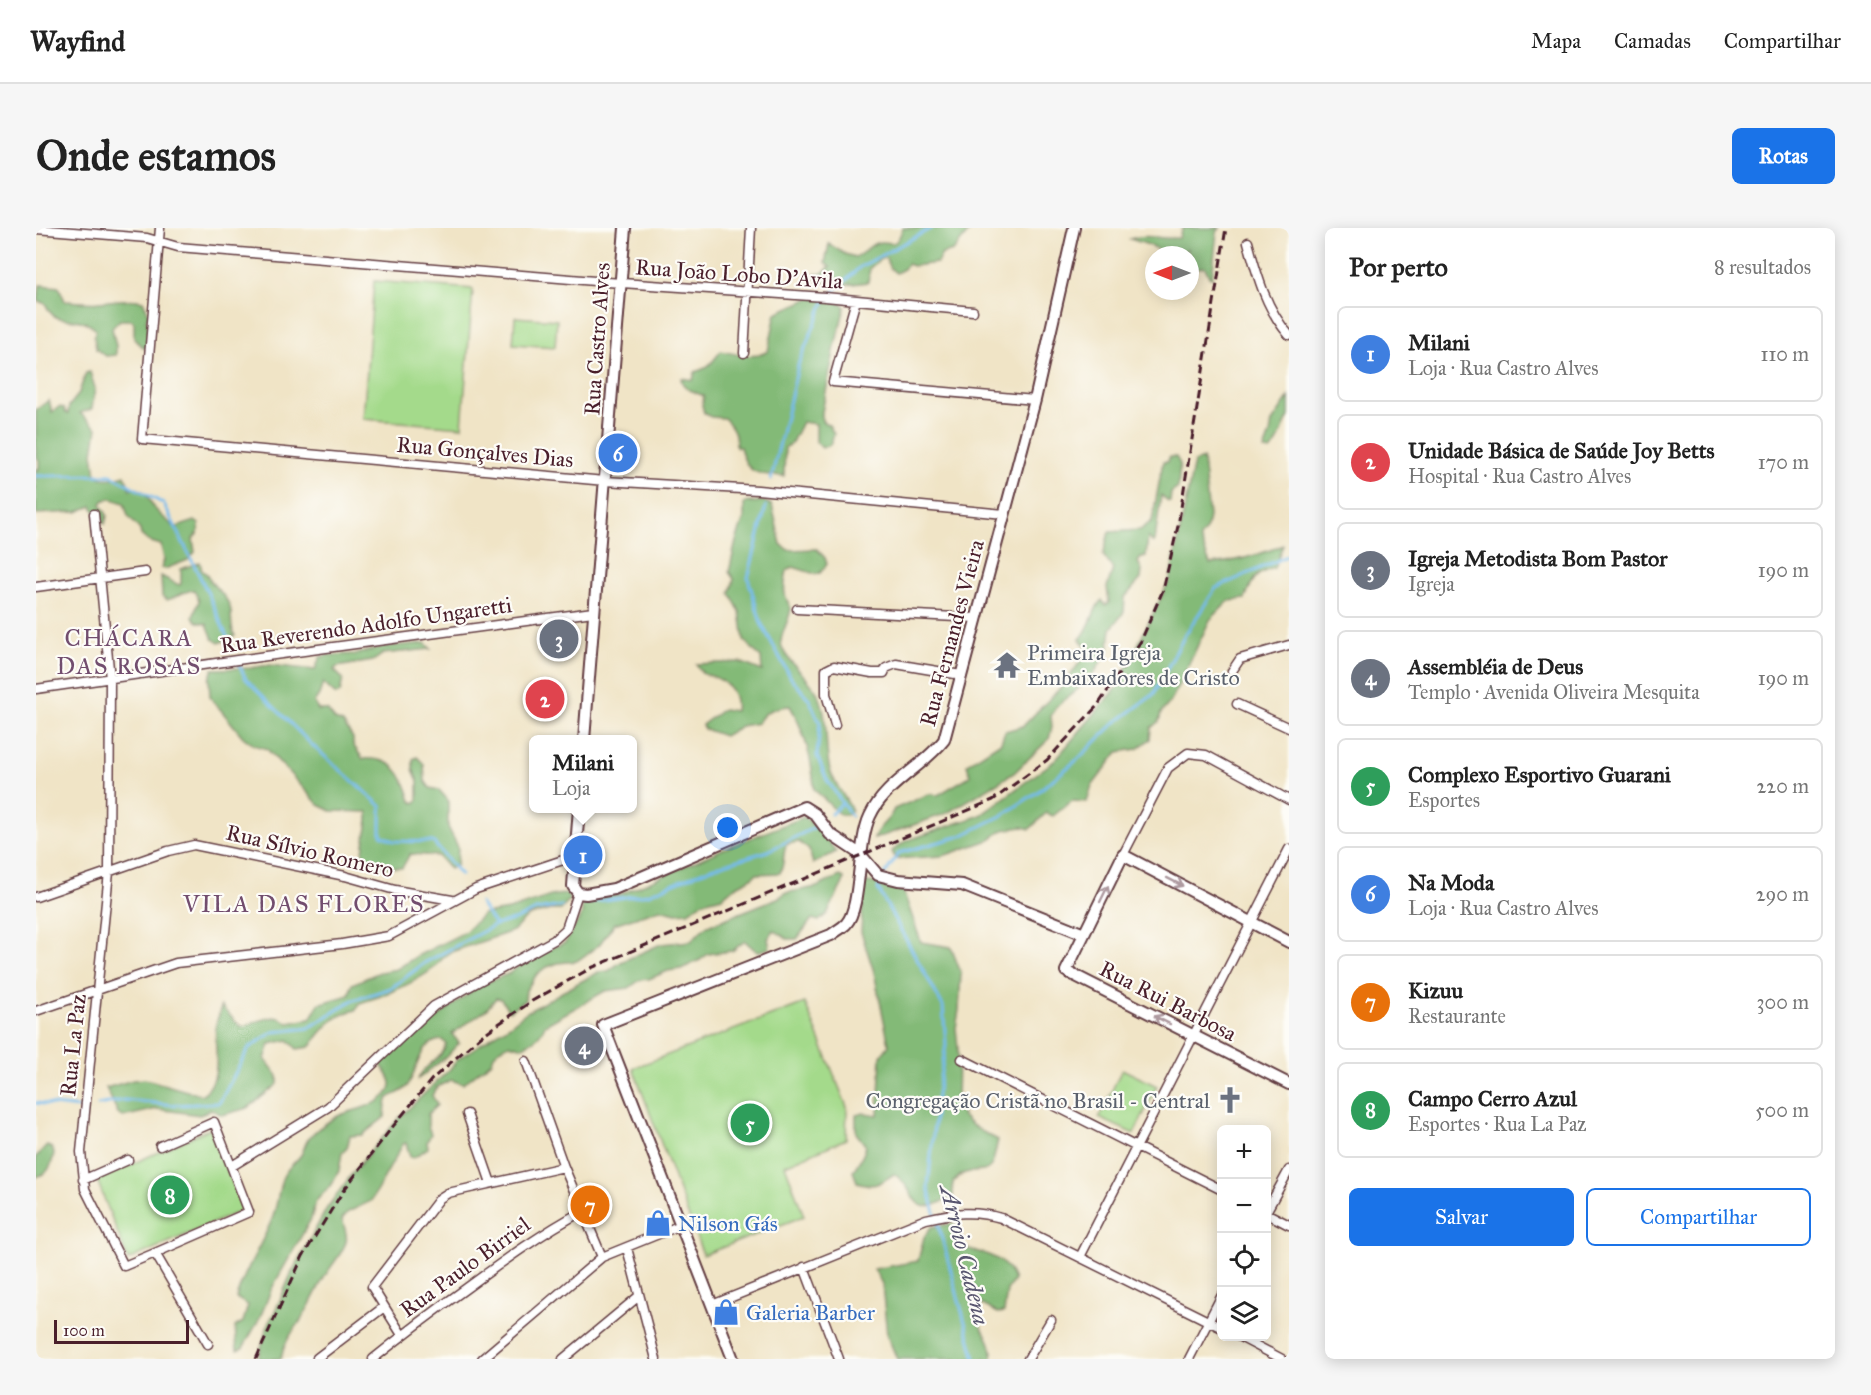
<!DOCTYPE html>
<html lang="pt">
<meta charset="utf-8">
<style>
body{margin:0;font-family:"IM FELL Great Primer",serif;background:#f6f6f6;color:#222}
.controls{position:absolute;right:18px;bottom:18px;display:grid;overflow:hidden;border-radius:9px;box-shadow:0 3px 15px #0003}
.controls button{width:54px;height:54px;display:grid;place-items:center;padding:0;border:0;border-bottom:2px solid #e0e0e0;background:#fff;color:#222;font:30px sans-serif}
.compass{position:absolute;left:1109px;top:18px;width:54px;height:54px;border-radius:50%;background:#fff;box-shadow:0 3px 15px #0003;rotate:270deg}
.scale{position:absolute;left:18px;bottom:15px;width:135px;box-sizing:border-box;padding-left:6px;border:3px solid #4a1f2b;border-top:0;font-size:16px;line-height:21px;white-space:nowrap;color:#4a1f2b;-webkit-text-stroke:4px #fdfcf7;paint-order:stroke}
.you{position:absolute;left:692px;top:600px;width:21px;height:21px;margin:-15px;border:4px solid #fff;border-radius:50%;background:#1a73e8;box-shadow:0 0 0 9px #1a73e833}
.badge{display:grid;place-items:center;width:39px;height:39px;border-radius:50%;background:#1a73e8;color:#fff;font-size:20px;font-weight:700}
.pin{position:absolute;translate:-50% -50%;border:3px solid #fff;box-shadow:0 2px 6px #0006}
.popup{position:absolute;left:493px;top:507px;width:108px;height:78px;box-sizing:border-box;display:grid;place-content:center;border-radius:9px;background:#fff;filter:drop-shadow(0 2px 4px #0005);font-size:20px;white-space:nowrap;color:#767676}
.popup b{font-size:22px;color:#222}
.popup::after{content:'';position:absolute;left:50%;top:100%;margin-left:-12px;border:12px solid transparent;border-top-color:#fff}
.list{margin:0;padding:0;list-style:none}
h2{display:flex;justify-content:space-between;align-items:center;height:78px;margin:0;padding:0 24px;font-size:26px}
h2 small{font-size:20px;font-weight:400;color:#767676}
.list li{display:grid;grid-template-columns:39px 1fr auto;gap:18px;align-items:center;box-sizing:border-box;height:96px;margin:0 12px 12px;padding:0 12px;border:2px solid #e0e0e0;border-radius:9px}
.list b{display:block;font-size:22px;white-space:nowrap}
.list p{margin:0;font-size:20px;white-space:nowrap;color:#767676}
.list em{font-size:20px;font-style:normal;color:#767676}
.actions{display:flex;gap:12px;padding:18px 24px}
.actions a{flex:1;padding:14px 0;border:2px solid #1a73e8;border-radius:9px;text-align:center;font-size:21px;color:#1a73e8}
.actions .main{background:#1a73e8;color:#fff}
.icon{flex:none;width:33px;height:33px;fill:none;stroke:currentColor;stroke-width:2;stroke-linecap:round;stroke-linejoin:round}
.map{position:relative;flex:none;width:1253px;height:1131px;overflow:hidden;border-radius:9px}
header{display:flex;align-items:center;gap:36px;box-sizing:border-box;height:84px;padding:0 30px;background:#fff;border-bottom:2px solid #e0e0e0}
header strong{font-size:28px}
nav{display:flex;gap:33px;margin-inline-start:auto;font-size:21px}
.intro{display:flex;align-items:center;justify-content:space-between;box-sizing:border-box;height:144px;padding:0 36px}
h1{margin:0;font-size:42px}
.button{padding:15px 27px;border-radius:9px;background:#1a73e8;color:#fff;font-size:21px;font-weight:700}
main{display:flex;gap:36px;padding:0 36px}
aside{flex:1;background:#fff;border-radius:9px;box-shadow:0 3px 15px #0003}
.map>svg:first-child{display:block}
</style>
<header>
<strong>Wayfind</strong>
<nav><a>Mapa</a><a>Camadas</a><a>Compartilhar</a></nav>
</header>
<div class="intro"><h1>Onde estamos</h1><a class="button">Rotas</a></div>
<main>
<div class="map">
<svg width="1253" height="1131" viewBox="0 0 1253 1131">
<rect width="100%" height="100%" fill="#fdfcf7"/>
<filter id="ink" filterUnits="userSpaceOnUse"><feTurbulence type="fractalNoise" baseFrequency=".0167" numOctaves="2"/><feDisplacementMap in="SourceGraphic" scale="12" xChannelSelector="R" yChannelSelector="G"/><feConvolveMatrix kernelMatrix="1 2 1 2 8 2 1 2 1" color-interpolation-filters="sRGB"/></filter>
<filter id="wash" filterUnits="userSpaceOnUse"><feTurbulence type="fractalNoise" baseFrequency=".008" numOctaves="4" result="noise"/><feDisplacementMap in="SourceGraphic" scale="24" xChannelSelector="R" yChannelSelector="G"/><feGaussianBlur stdDeviation="1.35" result="paint"/><feColorMatrix in="noise" values="0 0 0 0 0 0 0 0 0 0 0 0 0 0 0 0 0 1.4 0 .05"/><feComposite in="paint" operator="in"/></filter>
<g filter="url(#wash)">
<rect width="100%" height="100%" fill="#f0e4c6"/>
<path fill="#a4da8b" stroke="#777c5b" stroke-width="1.5" d="M338,53l99,8 -11,138 -99,-8z
M479,89l42,3 -2,27 -42,-3z
M769,775l42,104 -1,32 -61,26 19,51 -101,39 -70,-187z
M1086,841l35,17 -23,48 -35,-16z
M175,900l32,82 -115,50 -31,-80z"/>
<path fill="#83ba77" stroke="#666c51" stroke-width="1.5" d="M867,0h69l-19,23 -11,3 -5,9 -24,3 -6,-2 -3,5 -8,4 -7,-6 -3,-9h-4l-12,10 -2,14 -31,4 -6,-6 -10,3 -7,-5 1,-4h6l9,-7 -5,-4 4,-19 16,10 10,3c8,-3 14,-11 21,-14 15,-5 18,10 27,-15z
M1147,0h37l-3,4 -5,45h-3l-4,-10 -9,1 -5,-3 -1,-10h-2l-1,-6 -7,6h-14l-14,-9 -22,-7c16,-6 32,1 49,-1z
M4,57l19,2 6,14c11,0 24,3 34,1 11,-1 35,-5 44,-1l6,13 -3,6 2,2 -1,25 -2,2 -11,-10v-16l-2,-3h-12l-8,8 4,18v9l-10,1 -10,-7 -2,-13 2,-6c-19,-20 -42,0 -50,-26l-8,-3z
M774,70l31,5 4,4 -10,39 -13,66v9l7,4 5,9 -4,11 -8,3 -6,-6v-18l-14,-2 -10,20 -7,6 -1,28c-26,-2 -37,0 -44,-29h-4c0,-14 -2,-19 -12,-29l-13,-1 -7,-4 -2,-8 2,-9c-9,-4 -22,-6 -23,-18l12,2 2,-8 13,-5 13,-16c16,3 33,9 47,0l8,-38z
M54,144l5,16 -3,21 -12,4 17,15 -4,25 3,22c9,6 20,3 29,0l5,15 4,-2c14,1 15,16 24,24 5,6 10,8 15,14l4,1 18,-6 4,3 -1,9 -5,6 2,13 -7,8 -23,9 -3,-1 2,-9 -3,-14 -13,-4 -7,-6 -1,-5 -12,-14 -4,-13 -12,-4 -8,1 -3,4 6,11 -2,9 -7,-6 -6,-12 -15,6 -41,2v-45h3v-9l-3,-4v-46l13,-10 3,12 7,-5 5,1 1,4 3,2 1,-8 9,-11 8,-22z
M1253,169v19l-13,29 -6,6 -6,-1 6,-16 2,-12z
M1134,229h6l4,7 -2,24 -7,5 -1,9h-2l-7,-7 -6,46 -2,2 -5,-6 -2,20 -5,1 -3,4 4,8 -1,9 -16,18 -1,15 -13,17 -3,23 -18,27 -34,28 -5,9 1,11 -3,12 -35,34 -67,40 -73,26c5,-16 14,-15 20,-30l35,-15 9,1 32,-19 -3,-12 34,-22 4,-11 18,-5 41,-42 24,-33 -8,-12c12,-12 13,-32 22,-39l3,5 4,-2 -2,-16 6,-18 -10,-14 6,-23 31,-2 12,-9 11,-59h4z
M1167,231l6,57 -2,12 -7,10 10,26c26,-2 49,-9 73,-19l-9,23c-22,7 -20,11 -29,31l-16,2 -19,19 -39,81 -10,12 -2,8 -8,7 -1,11 -13,10 -19,3 -26,34 -5,16 -15,-1 -19,15 -7,-3 -16,16 -8,-2 -19,3 -14,10 -46,16 -48,3 -3,-8 14,-10 75,-26 73,-54 62,-72 54,-110 24,-117z
M727,273l9,4 9,39 7,6 29,-1 8,9 2,6 -7,9 -5,1 -22,-7 -6,3c-3,17 -5,23 4,38 -1,11 -11,27 -10,35 3,18 30,35 38,53 10,22 5,51 11,74 4,14 16,27 22,41l-6,4h-6l-26,-26c-1,-26 -10,-60 -24,-83 -13,1 -26,4 -32,17l-17,3 -17,10 -20,-7 -2,-4 21,-16 12,2c3,-21 -12,-34 -32,-37l-7,-10 44,-2 22,9 -1,-13 -17,-18 -4,-28 -10,-19 4,-14 -5,-7 7,-31 8,-23v-15z
M164,334l2,9 5,3c4,13 19,19 23,33 3,10 -1,18 5,29l-16,7 -6,-4 -6,-15 -9,-2 -5,-5 6,-16 -5,-11c-11,1 -17,7 -27,10l-5,-4 -1,-20 18,9 2,-1v-15z
M389,415l6,6 -48,5 -10,7 -36,6 -3,3 9,9 -3,14 -4,2 -13,-12 -4,12 -5,7 4,8h9l8,10 8,3 10,15v7l10,14c31,-2 40,14 48,42l4,2 3,-3v-19l-5,-12v-10l4,-2 7,7 1,17 5,7 9,2 9,10v27l10,20 -1,17 -7,5 -12,-13 -28,-2 -8,14 -31,-2 -8,-10c0,-16 6,-29 5,-44l-37,-1 -12,-6 -52,-56 -13,-4 -11,-8 -33,-40 -1,-18 4,-10 38,-1 18,-3 46,5 5,-13 9,-2 28,-1 26,-7z
M768,589l18,15 14,20 -23,12 -4,-14 -10,-8 -12,2c-5,9 -2,20 -7,29l-24,1 -4,4 -17,9 -13,10 -19,5 -15,10 -12,1 -16,-4 -46,15 -15,21 -22,16 -19,2 -13,5 -8,6 -11,16 -1,10 -16,11 -8,-12 -5,-1 -10,12 -34,24 7,9 -13,14 -28,22c6,-15 25,-20 28,-35l-4,-4c-23,1 -24,29 -34,45 -5,8 -12,8 -20,13l-2,6 -1,13 -23,18 -12,1 -3,12 -5,5 -3,18 -9,15 -14,15 -5,18 -40,71 -11,28 -17,30 -6,2 -2,-23 8,-5 5,-17 -12,-7c8,-28 25,-51 36,-79 5,-12 6,-27 10,-40 4,-11 13,-16 19,-24 3,-5 4,-12 8,-17 7,-9 20,-17 29,-22 15,-7 51,-11 53,-31 1,-7 -7,-15 -10,-20l2,-7 97,-73 28,-11 28,-20 29,-11 17,-29v-14l39,-6 102,-45z
M804,648l4,2 -1,5 -16,31 -8,7 -7,-2 -15,20h-10l-13,-9 -6,9 2,9 -13,4 -12,-11 -13,10 -24,3 -8,6 -19,9 -13,2 -19,8 -9,1 -11,8 -24,3 -60,34c-5,13 -12,16 -24,22l-12,-3 -11,6 -4,5 -2,6 -29,23 -12,-4 -14,7 -5,8 5,10 -9,9v12l3,8 -4,8 1,6 -15,10 -3,-1 -4,-14 -3,1 -32,57 -23,11 -6,7c2,7 6,16 4,23 -4,13 -16,24 -22,36 -9,14 -15,32 -25,45 -9,12 -15,20 -18,36h-23l10,-35 8,-15 15,-35 36,-66 27,-37 46,-54 49,-47 10,-12 51,-33 15,-12 53,-30 21,-11 9,-1 13,-9 40,-18 30,-3 14,-14 75,-30 5,-4 32,-6z
M828,654l15,1 24,7 18,52 30,5 10,26 -2,37 -3,18 2,20 -1,59c9,18 24,24 41,33 -2,7 -3,17 -6,24 -6,11 -17,6 -27,9 -5,2 -8,6 -12,9v14c-46,27 -32,-4 -59,-22 -16,10 -18,14 -37,8l-4,-11 10,-16 3,-9 -10,-13v-18l8,-2 14,2 3,-59 8,-11 -15,-73 -13,-40z
M532,666l1,6 -8,10h-11l-22,6 -15,15 -62,21c-11,6 -9,9 -17,16 -19,15 -50,28 -74,35l-4,7c-22,4 -34,20 -46,37l-13,2 -9,-9 -18,4 -5,15 13,17v8l-30,24 -26,7 -11,-6 -11,6 -43,-6 -34,8 -5,-4 -12,-25 27,-8 12,-1 56,16c24,-15 12,-47 15,-71 1,-7 5,-11 5,-18l20,21c17,-4 32,-17 47,-4l22,-4 9,-15 30,-9 3,-11 28,-12 17,-3 20,-13 48,-24 18,-18 26,-4 45,-15z
M11,918l5,2 2,5c-2,12 -5,21 -18,24v-20z
M913,996h6l9,24c22,6 41,8 50,32l-7,10 -3,22 -6,1 -17,-9 -5,12c6,14 18,27 16,43h-95l-10,-24 -5,-51 -8,-15 44,-8 6,-24 7,-10z"/>
<g fill="none" stroke-linecap="round" stroke-linejoin="round">
<path stroke="#76bced" stroke-width="3" d="M0,248l75,-1 53,29 42,85 26,59
M735,252l28,-118 26,-62 35,-33 72,-39
M730,278l-18,72 13,45 30,55 18,21 11,24 -3,33 10,24 24,36
M201,433l9,18 66,66 69,61v29l13,6 39,1 28,33
M795,586l11,-11
M849,646l14,-21 62,-17 42,-21 33,-22 41,-33 38,-37 38,-28 32,-60 31,-47 73,-33
M846,651l-4,10 65,117 3,39 -9,49 -9,93 47,172
M444,675l15,22
M547,675l65,-9 63,-26 57,-17 47,-24
M0,875l44,5
M62,877l26,-5 51,5 44,-2 30,-55 24,-16 36,-4 42,-27 40,-13 35,-26 69,-37 22,-6 19,-9 26,-4"/>
</g>
</g>
<g filter="url(#ink)">
<g fill="none" stroke-linecap="round" stroke-linejoin="round">
<defs>
<path id="minor" d="M124,0l-18,211 463,42 153,9 246,24
M0,1l111,9 31,9 429,35 218,15 148,14
M1212,14c9,33 18,67 41,93
M820,72l-23,82 202,18
M708,125l7,-125
M58,286l16,165 -1,193 -28,280 4,37 39,77 31,-13 53,91
M0,359l109,-15
M761,381l179,9
M1196,443l8,-12 49,-14
M0,461l201,-29 356,-48
M1201,476l52,24
M799,497l-9,-31v-24l8,-4 38,7h12l2,-5 10,-4 65,11
M1087,627l45,-87 20,-15 18,2 83,45
M0,669l132,-46 26,-6 151,31 50,14 57,10
M0,783l140,-48 166,-19 47,-8 87,-47 99,-33
M926,831l260,131
M490,833l38,106 38,90
M431,886l24,69
M196,938l96,-59 106,-101 120,-66 12,-11 12,-36
M47,952l45,-20
M1230,984l23,-42
M1230,985l23,12
M591,1020l29,111
M119,1025l94,-41 -35,-90 -54,24
M1044,1029l209,-408
M768,1039l35,92
M676,1077l214,-86c26,-6 49,-9 75,-1l221,110
M366,1107l-30,-48 68,-89 8,-5 116,-26
M1202,1108l44,23
M281,1130l67,-51
M337,1131c31,-25 63,-49 95,-72 37,-27 74,-54 115,-76
M446,1131l120,-102 79,-32
M527,1131l76,-63
M992,1131l23,-39
M1153,1131l33,-64"/>
<path id="tertiary" d="M548,512l41,-512
M543,580l-6,78 5,7 8,1 28,-5 190,-82 11,7 15,20 30,20 18,21 20,5 64,5 122,49
M1253,714l-166,-87 -57,116 223,113
M697,1131l-130,-334 228,-90c5,-4 11,-7 15,-11 16,-17 11,-81 24,-108 15,-33 52,-48 74,-76l91,-340 39,-172"/>
</defs>
<use href="#minor" stroke="#633d42" stroke-width="11"/>
<use href="#tertiary" stroke="#633d42" stroke-width="14"/>
<use href="#minor" stroke="#fff" stroke-width="8"/>
<use href="#tertiary" stroke="#fff" stroke-width="10"/>
<path stroke="#4a1f2b" stroke-width="3" stroke-dasharray="9 4.5" stroke-linecap="butt" d="M220,1131l47,-103 40,-65 47,-61 42,-51 49,-43 51,-35 59,-33 402,-168 54,-40 51,-55 43,-64 22,-51 15,-64 48,-298"/>
</g>
<defs><path id="oneway-shaft" d="M-6 0H5M1.5-3L5.5 0L1.5 3" fill="none" stroke-width="1.6" stroke-linecap="round" stroke-linejoin="round" transform="scale(1.5)"/></defs>
<g stroke="#ae9aa0">
<use href="#oneway-shaft" transform="translate(1139 654) rotate(27)"/>
<use href="#oneway-shaft" transform="translate(1068 666) rotate(-64)"/>
<use href="#oneway-shaft" transform="translate(1126 792) rotate(-153)"/>
</g>
</g>
<defs>
<symbol id="temple-bare" viewBox="-9 -9 18 18"><path d="M0-6L5-2H3V0L6.5 2.5H4V6H1.5V3h-3V6H-4V2.5H-6.5L-3 0V-2H-5Z" fill="#6b7280" stroke="#fdfcf7" stroke-width="2.5" paint-order="stroke"/></symbol>
<symbol id="church-bare" viewBox="-9 -9 18 18"><path d="M-1.2-6h2.4v3.5h3.3v2.4h-3.3V6h-2.4V-.1h-3.3v-2.4h3.3Z" fill="#6b7280" stroke="#fdfcf7" stroke-width="2.5" paint-order="stroke"/></symbol>
<symbol id="shop-bare" viewBox="-9 -9 18 18"><path d="M-5-2.5h2.3a2.7 3.5 0 0 1 5.4 0H5L5.5 6h-11ZM-1.5-2.5h3a1.5 2.3 0 0 0-3 0Z" fill="#3f7fe0" stroke="#fdfcf7" stroke-width="2.5" paint-order="stroke"/></symbol>
</defs>
<g fill-rule="evenodd">
<use href="#temple-bare" x="952" y="418" width="38" height="38"/>
<use href="#church-bare" x="1175" y="853" width="38" height="38"/>
<use href="#shop-bare" x="603" y="976" width="38" height="38"/>
<use href="#shop-bare" x="671" y="1065" width="38" height="38"/>
</g>
<g text-anchor="middle" dominant-baseline="central" stroke-width="4.5" stroke-linejoin="round" paint-order="stroke">
<g font-size="22" fill="#4a1f2b" stroke="#fdfcf7">
<text transform="translate(703 46) rotate(4)">Rua João Lobo D'Avila</text>
<text transform="translate(561 111) rotate(-86)">Rua Castro Alves</text>
<text transform="translate(449 224) rotate(5)">Rua Gonçalves Dias</text>
<text transform="translate(330 397) rotate(-8)">Rua Reverendo Adolfo Ungaretti</text>
<text transform="translate(916 405) rotate(-75)">Rua Fernandes Vieira</text>
<text transform="translate(274 623) rotate(13)">Rua Sílvio Romero</text>
<text transform="translate(1132 773) rotate(27)">Rua Rui Barbosa</text>
<text transform="translate(37 817) rotate(-84)">Rua La Paz</text>
<text transform="translate(429 1039) rotate(-36)">Rua Paulo Birriel</text>
</g>
<g font-size="22" fill="#5b616d" stroke="#fdfcf7" text-anchor="start">
<text x="991" y="424">Primeira Igreja<tspan x="991" dy="25">Embaixadores de Cristo</tspan></text>
<text x="1174" y="872" text-anchor="end">Congregação Cristã no Brasil - Central</text>
</g>
<g font-size="22" fill="#366cbe" stroke="#fdfcf7" text-anchor="start">
<text x="642" y="995">Nilson Gás</text>
<text x="710" y="1084">Galeria Barber</text>
</g>
<g font-size="24" letter-spacing="1.5" fill="#724d6e" stroke="#fdfcf7">
<text x="93" y="410">CHÁCARA<tspan x="93" dy="28">DAS ROSAS</tspan></text>
<text x="268" y="676">VILA DAS FLORES</text>
</g>
<g font-size="24" font-style="italic" fill="#59566f" stroke="#fdfcf7">
<text transform="translate(929 1027) rotate(76)">Arroio Cadena</text>
</g>
</g>
</svg>
<div class="controls">
<button>+</button>
<button>−</button>
<button><svg class="icon" aria-label="locate" viewBox="0 0 24 24"><circle cx="12" cy="12" r="6"/><path d="M12 2v4M12 18v4M2 12h4M18 12h4"/></svg></button>
<button><svg class="icon" aria-label="layers" viewBox="0 0 24 24"><path d="M12 4l9 5-9 5-9-5zM3 14l9 5 9-5"/></svg></button>
</div>
<svg class="compass" viewBox="-18 -18 36 36"><path d="M0-13l5 13h-10z" fill="#e53935"/><path d="M0 13l5-13h-10z" fill="#767676"/></svg>
<div class="scale">100 m</div>
<div class="you"></div>
<div class="pin badge" style="left:547px;top:627px;background:#3f7fe0">1</div>
<div class="popup"><b>Milani</b>Loja</div>
<div class="pin badge" style="left:509px;top:471px;background:#e0444e">2</div>
<div class="pin badge" style="left:523px;top:411px;background:#6b7280">3</div>
<div class="pin badge" style="left:548px;top:818px;background:#6b7280">4</div>
<div class="pin badge" style="left:714px;top:895px;background:#2e9e5b">5</div>
<div class="pin badge" style="left:582px;top:225px;background:#3f7fe0">6</div>
<div class="pin badge" style="left:554px;top:977px;background:#e8710a">7</div>
<div class="pin badge" style="left:134px;top:967px;background:#2e9e5b">8</div>
</div>
<aside>
<h2>Por perto<small>8 resultados</small></h2>
<ul class="list">
<li><span class="badge" style="background:#3f7fe0">1</span><div><b>Milani</b><p>Loja · Rua Castro Alves</p></div><em>110 m</em></li>
<li><span class="badge" style="background:#e0444e">2</span><div><b>Unidade Básica de Saúde Joy Betts</b><p>Hospital · Rua Castro Alves</p></div><em>170 m</em></li>
<li><span class="badge" style="background:#6b7280">3</span><div><b>Igreja Metodista Bom Pastor</b><p>Igreja</p></div><em>190 m</em></li>
<li><span class="badge" style="background:#6b7280">4</span><div><b>Assembléia de Deus</b><p>Templo · Avenida Oliveira Mesquita</p></div><em>190 m</em></li>
<li><span class="badge" style="background:#2e9e5b">5</span><div><b>Complexo Esportivo Guarani</b><p>Esportes</p></div><em>220 m</em></li>
<li><span class="badge" style="background:#3f7fe0">6</span><div><b>Na Moda</b><p>Loja · Rua Castro Alves</p></div><em>290 m</em></li>
<li><span class="badge" style="background:#e8710a">7</span><div><b>Kizuu</b><p>Restaurante</p></div><em>300 m</em></li>
<li><span class="badge" style="background:#2e9e5b">8</span><div><b>Campo Cerro Azul</b><p>Esportes · Rua La Paz</p></div><em>500 m</em></li>
</ul>
<div class="actions"><a class="main">Salvar</a><a>Compartilhar</a></div>
</aside>
</main>
